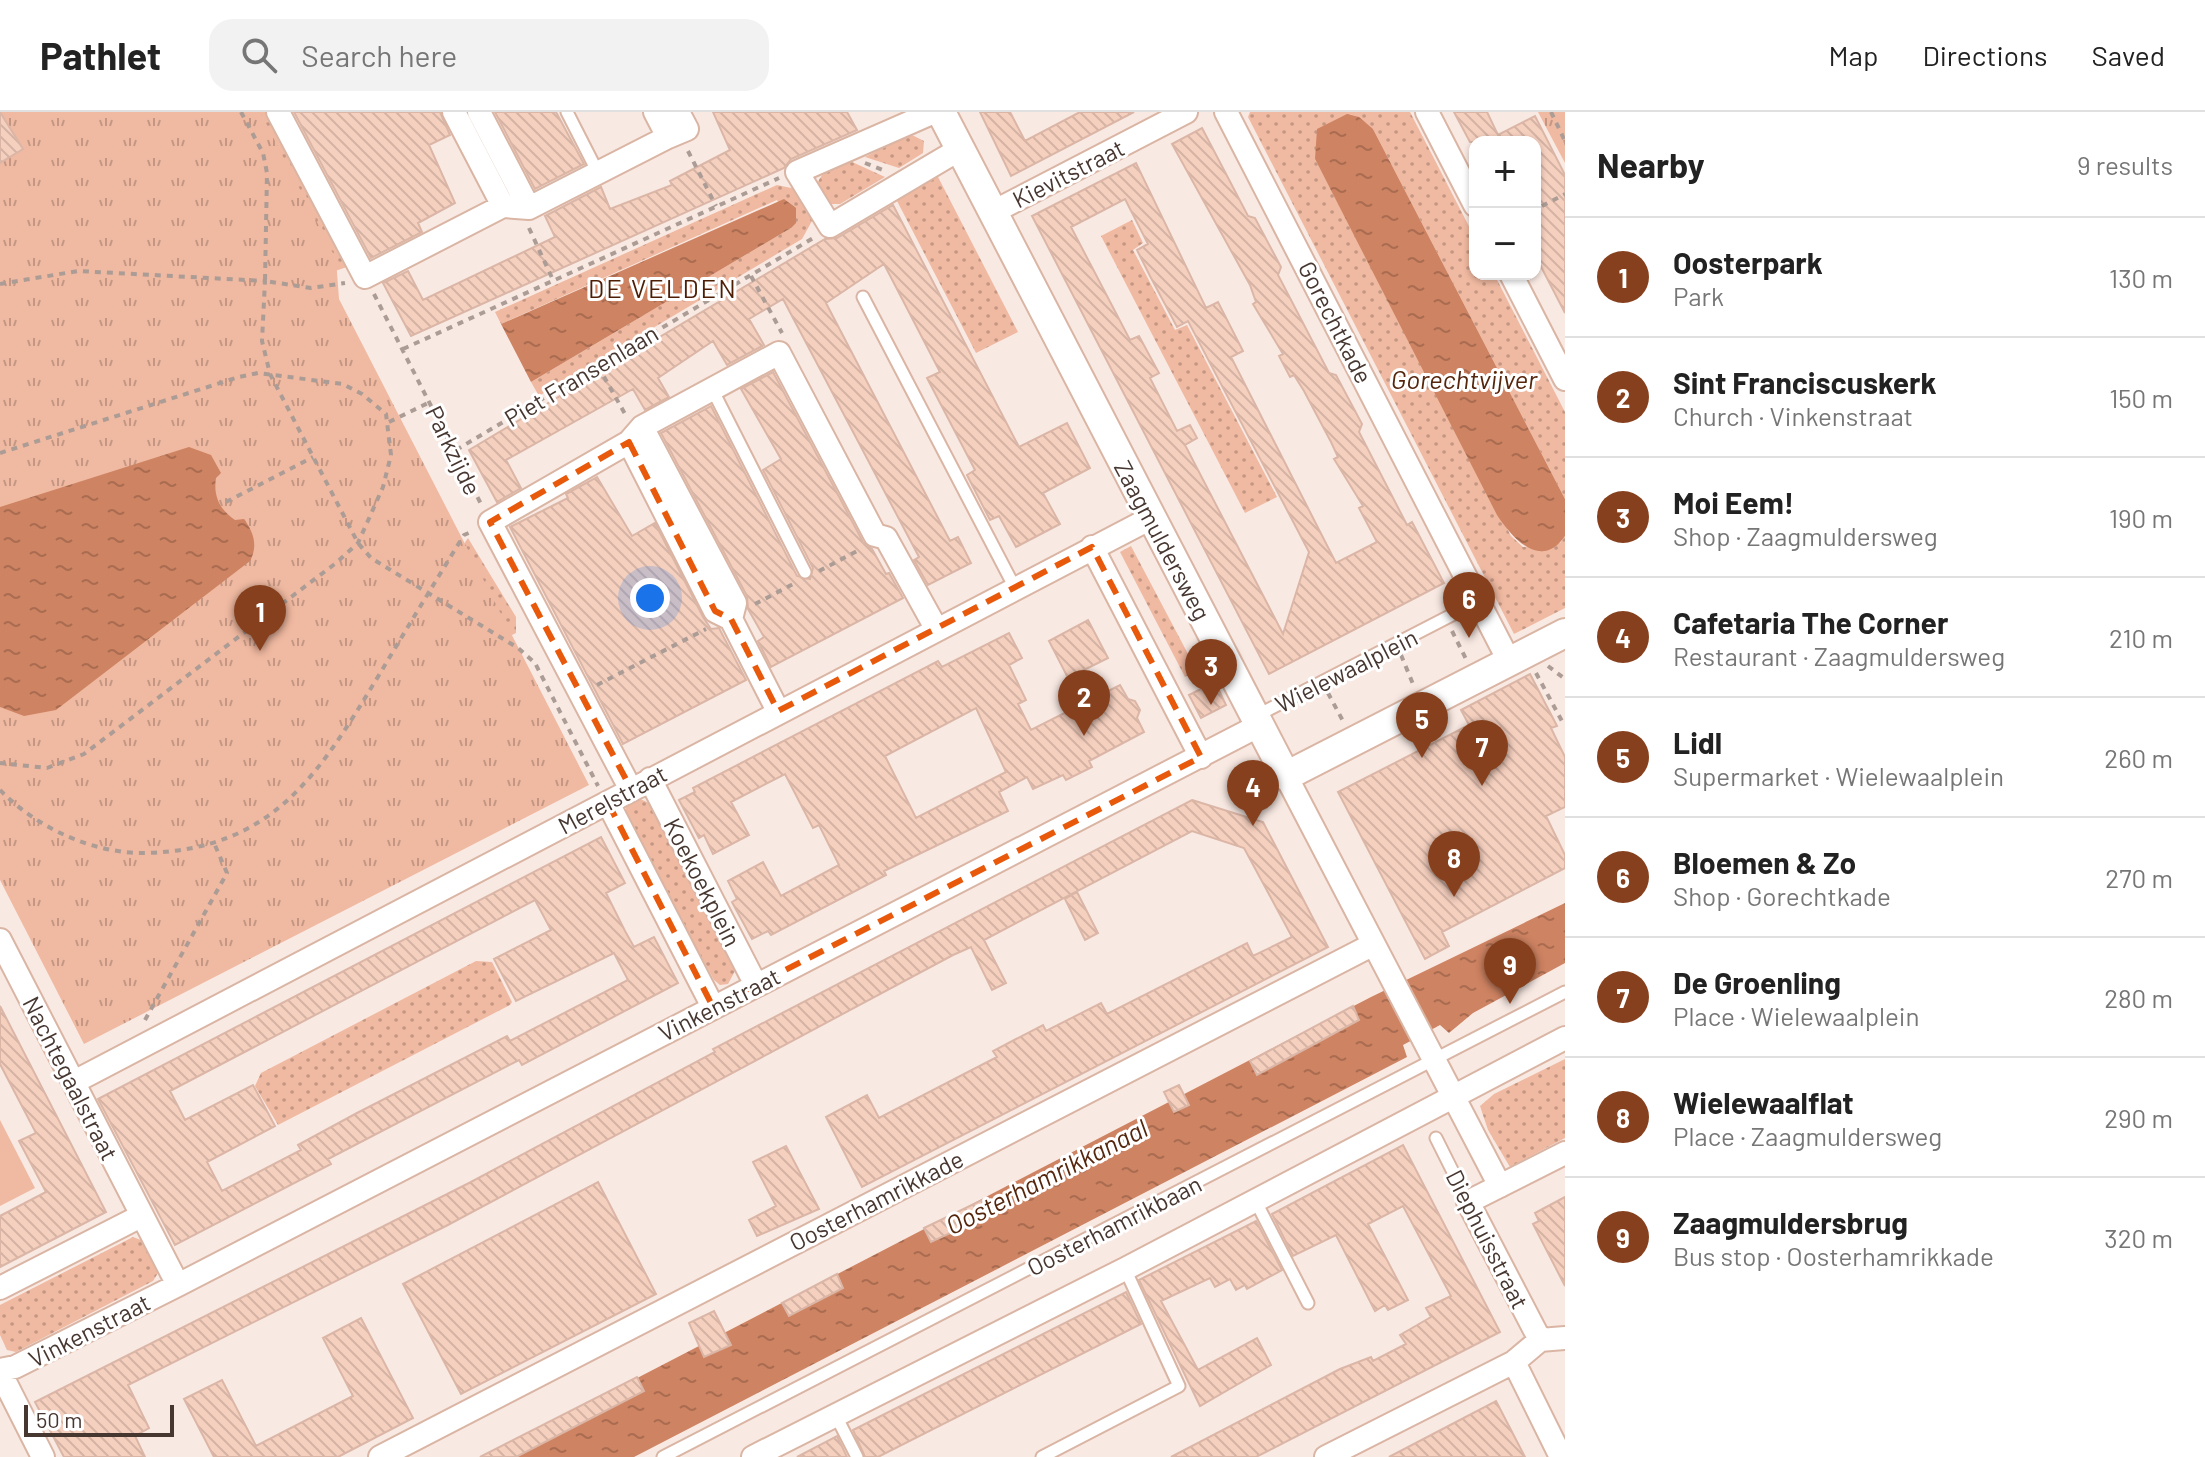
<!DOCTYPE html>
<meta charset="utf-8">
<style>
body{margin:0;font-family:Barlow,sans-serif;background:#f2f2f2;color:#222}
.controls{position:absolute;right:24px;top:24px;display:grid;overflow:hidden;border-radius:16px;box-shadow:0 2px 6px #0004}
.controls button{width:72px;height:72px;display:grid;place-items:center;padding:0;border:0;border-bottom:2px solid #e0e0e0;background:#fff;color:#222;font:40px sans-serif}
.scale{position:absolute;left:24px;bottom:20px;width:150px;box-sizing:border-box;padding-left:8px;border:4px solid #473731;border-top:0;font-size:22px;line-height:28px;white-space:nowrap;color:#473731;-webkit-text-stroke:6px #fff;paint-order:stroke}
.you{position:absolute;left:650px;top:486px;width:28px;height:28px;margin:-20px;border:6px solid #fff;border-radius:50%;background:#1a73e8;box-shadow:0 0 0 12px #1a73e833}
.badge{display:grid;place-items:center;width:52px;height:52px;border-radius:50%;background:#87401d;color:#fff;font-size:26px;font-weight:700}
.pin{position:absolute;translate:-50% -66px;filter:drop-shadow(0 2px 4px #0008)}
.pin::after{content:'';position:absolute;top:42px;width:28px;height:24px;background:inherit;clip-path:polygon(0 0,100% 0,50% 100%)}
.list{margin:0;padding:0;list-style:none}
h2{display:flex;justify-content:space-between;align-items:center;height:104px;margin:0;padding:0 32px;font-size:34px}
h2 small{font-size:26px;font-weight:400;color:#767676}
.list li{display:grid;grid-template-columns:52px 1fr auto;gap:24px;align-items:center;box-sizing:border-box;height:120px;padding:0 32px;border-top:2px solid #e0e0e0}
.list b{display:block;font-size:30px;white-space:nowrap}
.list p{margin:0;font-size:26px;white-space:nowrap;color:#767676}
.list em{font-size:26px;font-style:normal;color:#767676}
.icon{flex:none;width:44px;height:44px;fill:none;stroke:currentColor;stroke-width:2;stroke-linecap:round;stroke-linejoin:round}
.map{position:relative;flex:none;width:1565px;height:1345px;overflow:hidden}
header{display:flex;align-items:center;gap:48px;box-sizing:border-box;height:112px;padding:0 40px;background:#fff;border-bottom:2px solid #e0e0e0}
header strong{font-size:38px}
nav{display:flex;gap:44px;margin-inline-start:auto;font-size:28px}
.search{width:560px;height:72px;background:#f2f2f2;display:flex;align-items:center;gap:20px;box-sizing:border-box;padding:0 28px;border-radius:24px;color:#767676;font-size:30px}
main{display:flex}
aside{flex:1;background:#fff}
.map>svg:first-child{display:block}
</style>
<header>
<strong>Pathlet</strong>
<div class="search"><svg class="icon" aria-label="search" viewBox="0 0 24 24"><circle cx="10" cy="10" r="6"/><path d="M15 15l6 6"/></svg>Search here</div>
<nav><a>Map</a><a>Directions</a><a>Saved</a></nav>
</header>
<main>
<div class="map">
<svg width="1565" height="1345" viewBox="0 0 1565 1345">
<defs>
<pattern id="grass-dots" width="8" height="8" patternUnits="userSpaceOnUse" patternTransform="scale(2)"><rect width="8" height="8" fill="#f0b9a1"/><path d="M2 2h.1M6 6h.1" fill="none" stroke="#c49784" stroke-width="1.8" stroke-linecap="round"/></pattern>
<pattern id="park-tufts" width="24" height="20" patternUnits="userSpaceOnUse" patternTransform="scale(2)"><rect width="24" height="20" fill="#f0b9a1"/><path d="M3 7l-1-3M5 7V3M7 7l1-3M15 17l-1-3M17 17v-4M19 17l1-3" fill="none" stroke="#c49784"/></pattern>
<pattern id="water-ripples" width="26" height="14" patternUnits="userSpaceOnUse" patternTransform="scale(2)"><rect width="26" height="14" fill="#ce8362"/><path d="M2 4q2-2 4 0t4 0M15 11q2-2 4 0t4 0" fill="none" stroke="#a96c51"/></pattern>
<pattern id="building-back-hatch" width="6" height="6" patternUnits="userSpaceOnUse" patternTransform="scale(2)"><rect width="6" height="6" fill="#f6d0bf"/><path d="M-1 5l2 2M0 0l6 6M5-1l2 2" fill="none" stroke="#d4b3a5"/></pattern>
</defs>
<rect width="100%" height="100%" fill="#f9e9e3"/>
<path fill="url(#grass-dots)" d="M249,0h19l82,154 -21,7z
M1250,0h160l65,126v36h19l71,138v87l-192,-370 -58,30 196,377 12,11 37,-4 5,-7v72l-51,26 -266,-517z
M910,22l14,7 -1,12 -24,15 -34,-11z
M850,49l35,16 -45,27h-12l-11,-17c2,-16 19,-22 33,-26z
M937,63l81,157 -42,21 -80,-154z
M777,73l24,5 12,29 -11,20 -263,157 -8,-14 260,-154 -14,-28 -276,124 -6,-12z
M1132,108l11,23 -10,7 42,80 12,-5 90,172 -32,16 -144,-277z
M468,426l48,79v16l-4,2 -75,-51z
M1131,434l66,125 -12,6 -65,-125z
M638,686l11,5 86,168 -7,13 -8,1 -6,-5 -88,-161v-13z
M476,849l16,1 20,40 -2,3 -232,120 -23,-39 6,-13z
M1565,947v79l-55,29 -22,-37 -8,-24 14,-12z
M133,1125l8,3 17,33 -5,8 -137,71 -9,-2 -7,-15v-30z"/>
<path fill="url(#park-tufts)" d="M0,0h260l76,147 3,40 250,486 -505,259 -84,-164z
M1538,0h27v51z"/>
<path fill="#f0b9a1" d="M0,1008l35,68 -35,18z"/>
<path fill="url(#water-ripples)" d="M1347,2l12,3 14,12 192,370v37c-24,35 -53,2 -68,-21l-182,-356 2,-30z
M784,87l12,9v15l-5,5 -260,154 -30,-58z
M189,335l22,8 10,18 -5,5c-3,18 4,32 19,42l9,-1c10,14 14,27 6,42l-194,149 -32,6 -24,-9v-200z
M1565,791v60l-92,50 -24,20 -9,-8 -37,20 4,12 -773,400h-149l886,-460z"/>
<path fill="url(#building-back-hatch)" stroke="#dbb6a6" stroke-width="2" fill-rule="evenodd" d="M0,0l23,37 -23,14z
M294,0h146l10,23 -21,10 26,58 -37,20 4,9 -51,26z
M495,0h61l28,52 -49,25z
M713,0h134l10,18 -66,29 -7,9 -373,168 -28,-53 25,-12 15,29 132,-63 -10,-21 56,-29 9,22 62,-24 -2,-4 60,-31z
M980,0h30l15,29 55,-29h54l-123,64z
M1454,0h33l11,23 37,-19 30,59v138l-30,-58v-113h-65z
M1202,16l46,88 7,2 26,49 -3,8 51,98 7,2 26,49 -3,8 48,93 5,-3 32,61 -175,91 -237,-458 104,-53 70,145 12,-6 25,49 -12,6 105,206 41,-21 -18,-34 4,-2 -29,-47 4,-2 -7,-15 -27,-51 -10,-16 -4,2 -11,-21 4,-2 -30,-50 3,-2 -6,-17 -78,-141zM1125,87l23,45 -11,6 13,26 27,51 11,-6 121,231 -26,82 -98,-189 12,-7 -7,-13 -13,6 -27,-53 9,-5 -20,-37 -9,4 -59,-113z
M893,93l126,242 48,-24 23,45 -47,25 17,31 -44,23 -17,-31 -9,4 -23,-45 8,-5 -48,-92 13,-6 -56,-108 -58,39 124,238 8,-4 13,26 -43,22 -14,-25 5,-3 -136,-258 -34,20 15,26 -37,20 -14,-24 -55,37 11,19 -24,13 -12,-21 -127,71 15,28 -24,14 -28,-52 356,-211 12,-1z
M773,260l90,170 9,7 14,25 3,-1 14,25 -132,69 -13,-26 6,-4 -16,-28 -1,-13 -86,-163 50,-27 86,170 13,3 3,-11 -50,-98 18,-11 -40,-70z
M597,365l35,59 23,-13 48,94 8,12 8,-1 27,52 -123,64 -113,-217 58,-29 -2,-4z
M1088,508l20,38 -40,20 -19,-37z
M1009,521l13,25 -13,7 17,35 -8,4 13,26 89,-45 8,14 7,2 5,9 -3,8 7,14 -55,29 3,6 -26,13 -3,-5 -30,14 -6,-12 -28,15 9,19 -124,60 2,4 -115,60 -3,-4 -16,8 -20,-37 5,-3 -9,-18 35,-19 18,34 58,-31 -20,-40 -6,3 -28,-54 -54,28 18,33 -36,19 -9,-19 -5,3 -20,-38 16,-8 -2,-4 245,-127 4,6zM976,596l30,64 -90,46 -31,-62z
M1530,562l27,52 -6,2 14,29v50l-19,9 19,39v13l-123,64 7,14 -24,13 -87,-167 131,-67 -8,-15z
M1215,570l11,23 -25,13 -12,-23z
M1192,688l71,22 65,125 -466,240 -36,-70 41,-22 12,23 118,-61 -4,-6 50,-26 3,6 55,-28 6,11 140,-71 6,13 39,-19 -48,-89 -52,-17 -208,109 22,43 -14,7 -21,-43 -18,8 -507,271 -318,159 21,43 -14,8 10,21h-81l-29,-55 434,-219 246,-131 -2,-3z
M601,725l24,46 -19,10 19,38 9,16 20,-10 24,46 -156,82 -3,-5 -191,99 3,5 -156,81 -77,-146zM535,788l16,30 -57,29 22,42 98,-48 14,27 -118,61 -3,-5 -150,77 -59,32 3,5 -79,41 -15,-29 68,-36 -8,-15 -14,-26 -68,35 -15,-29z
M1077,780l21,41 -13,7 -20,-41z
M0,894l106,206 -106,55v-51l46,-24 -27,-51 17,-8 -36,-69z
M1353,894l6,14 -102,55 -7,-14z
M1179,973l10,20 -15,7 -10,-20z
M1403,1033l97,187 -244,125h-85l169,-88 31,-12 2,4 33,-17 -6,-9 31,-18 -5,-9 25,-12 -48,-90 -35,18 40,76 -20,10 -3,-5 -10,6 -39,-76 -43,21 -21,-42z
M786,1034l33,63 -62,27 -8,-16 27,-14 -23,-44z
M598,1070l58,112 -195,100 -58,-110z
M1565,1085v89l-32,-62 6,-3 -4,-8z
M982,1088l7,15 -58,27 -7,-14z
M1256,1109l26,49 -35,19 -2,-4 -9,5 -6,-11 -15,8 -5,-9 -49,23 37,69 59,-32 14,27 -71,41 -61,-126z
M837,1162l6,14 -54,28 -7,-13z
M1126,1180l15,32 -263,133h-13l-12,-27z
M714,1199l17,34 -27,12 -15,-34z
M361,1206l52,100 -75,39h-124l-30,-58 38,-19 34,66 97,-50 -30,-58z
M637,1265l7,14 -128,66h-36z
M1496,1289l29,56h-136l67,-35z
M837,1324l10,21h-50z"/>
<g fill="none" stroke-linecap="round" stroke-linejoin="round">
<defs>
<path id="service" d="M567,0l28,55
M863,185l152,291
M712,277l93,183
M1256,604l223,-115
M1436,1026l32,64
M1255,1088l53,103
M836,1304l21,41
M663,1345l902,-465
M1042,1345l137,-71 -54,-117"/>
<path id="minor" d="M278,0l87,165 138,-71 -49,-94
M479,0l50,96
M655,0l13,25 19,-8 -9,-17
M934,0l-137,60 33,54 130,-77
M1226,0l283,549
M1427,0l48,93
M503,94l26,2 139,-71
M993,100l193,-100
M1511,162l54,105
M642,315l93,176 -4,16
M629,330l13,-15 137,-74 96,182 11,3 51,92
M1092,435l109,210
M1286,664l214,410
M650,667l106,206
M630,676l-140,-266 139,-80 86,169 16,8 47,92
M608,691l105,204
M0,828l178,345
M74,970l1077,-564
M0,1176l141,-72
M1540,1228l-72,-138 97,-49
M1514,1250l47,95
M0,1258l15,-3 163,-82 1082,-560
M0,1260l43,85
M380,1345l992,-512
M753,1345l372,-188 440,-231
M1326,1345l188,-95 26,-22 25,-2"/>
<path id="tertiary" d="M941,0l345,664 279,-143"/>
</defs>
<use href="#service" stroke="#dab5a4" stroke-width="15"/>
<use href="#minor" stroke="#dab5a4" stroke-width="26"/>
<use href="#tertiary" stroke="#dab5a4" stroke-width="32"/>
<path stroke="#ac9c96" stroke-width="4" stroke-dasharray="6 6" stroke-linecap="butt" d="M241,0l22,41 4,20 -2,108 46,7 34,-5
M1551,0l14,29
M688,39l28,55
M865,51l18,7
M1542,94l23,-12
M529,116l24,52
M751,164l31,57
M0,172l78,-13 187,10 -3,60 8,33 88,169 13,15 147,90 17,15 63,123
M374,182l107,210
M403,237l376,-171
M598,254l27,48
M389,310l41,-20
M456,338l359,-213
M0,341l239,-76 19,-4 85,11 19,10 24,20 5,41 -8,32 -25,56 -22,20 -252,191 -37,14 -47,-5
M226,390l87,-45
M819,459l42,-22
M755,492l42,-22
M1452,519l14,28
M1401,543l12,29
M1548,554l17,13
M1536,561l27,50
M597,573l109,-56
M1328,581l15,28
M0,678c37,38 93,64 147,63 127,-4 172,-79 232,-178 28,-47 56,-93 85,-140l7,-3
M145,908l82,-147 -13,-30"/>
<use href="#service" stroke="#fff" stroke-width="11"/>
<use href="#minor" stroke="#fff" stroke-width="22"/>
<use href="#tertiary" stroke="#fff" stroke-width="28"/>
</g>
<path fill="none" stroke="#e8590c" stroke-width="6" stroke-dasharray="16 10" stroke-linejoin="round" d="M629,330l86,169 16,8 47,92 314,-164 109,210 -488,250 -105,-204 22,-16 -140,-265z"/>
<g text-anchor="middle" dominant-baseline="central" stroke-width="6" stroke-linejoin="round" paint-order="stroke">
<g font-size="24" fill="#473731" stroke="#fff">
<text transform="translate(1068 61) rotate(-27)">Kievitstraat</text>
<text transform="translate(1336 210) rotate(63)">Gorechtkade</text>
<text transform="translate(581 263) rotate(-31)">Piet Fransenlaan</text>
<text transform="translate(454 338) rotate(64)">Parkzijde</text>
<text transform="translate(1163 428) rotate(62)">Zaagmuldersweg</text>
<text transform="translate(1346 558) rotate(-27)">Wielewaalplein</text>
<text transform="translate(612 687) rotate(-28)">Merelstraat</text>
<text transform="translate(703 770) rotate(63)">Koekoekplein</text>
<text transform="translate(719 892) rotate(-27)">Vinkenstraat</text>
<text transform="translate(71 966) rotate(63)">Nachtegaalstraat</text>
<text transform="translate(876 1088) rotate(-27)">Oosterhamrikkade</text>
<text transform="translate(1114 1113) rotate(-27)">Oosterhamrikbaan</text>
<text transform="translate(1488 1127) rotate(63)">Diephuisstraat</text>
<text transform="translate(89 1218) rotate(-27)">Vinkenstraat</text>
</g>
<g font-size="26" letter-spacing="2" fill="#4d1d04" stroke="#fff">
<text x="663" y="175">DE VELDEN</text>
</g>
<g font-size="26" font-style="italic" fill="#55250c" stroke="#fff">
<text x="1464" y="266">Gorechtvijver</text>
<text transform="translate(1046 1064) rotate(-27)">Oosterhamrikkanaal</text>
</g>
</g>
</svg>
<div class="controls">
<button>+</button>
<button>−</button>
</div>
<div class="scale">50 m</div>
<div class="you"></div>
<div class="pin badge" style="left:260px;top:539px">1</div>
<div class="pin badge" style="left:1084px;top:624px">2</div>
<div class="pin badge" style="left:1211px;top:593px">3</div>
<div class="pin badge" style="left:1253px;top:714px">4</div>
<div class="pin badge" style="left:1422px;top:646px">5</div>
<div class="pin badge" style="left:1469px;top:526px">6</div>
<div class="pin badge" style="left:1482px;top:674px">7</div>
<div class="pin badge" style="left:1454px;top:785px">8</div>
<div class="pin badge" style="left:1510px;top:892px">9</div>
</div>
<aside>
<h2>Nearby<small>9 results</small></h2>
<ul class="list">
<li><span class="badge">1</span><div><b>Oosterpark</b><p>Park</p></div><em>130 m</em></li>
<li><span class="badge">2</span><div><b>Sint Franciscuskerk</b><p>Church · Vinkenstraat</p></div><em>150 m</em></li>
<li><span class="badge">3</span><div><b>Moi Eem!</b><p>Shop · Zaagmuldersweg</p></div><em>190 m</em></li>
<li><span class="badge">4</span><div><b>Cafetaria The Corner</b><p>Restaurant · Zaagmuldersweg</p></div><em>210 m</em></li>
<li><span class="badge">5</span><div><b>Lidl</b><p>Supermarket · Wielewaalplein</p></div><em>260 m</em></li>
<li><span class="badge">6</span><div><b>Bloemen &amp; Zo</b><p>Shop · Gorechtkade</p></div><em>270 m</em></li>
<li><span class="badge">7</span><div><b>De Groenling</b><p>Place · Wielewaalplein</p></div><em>280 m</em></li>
<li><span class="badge">8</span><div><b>Wielewaalflat</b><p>Place · Zaagmuldersweg</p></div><em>290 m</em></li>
<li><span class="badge">9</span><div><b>Zaagmuldersbrug</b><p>Bus stop · Oosterhamrikkade</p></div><em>320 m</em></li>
</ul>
</aside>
</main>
